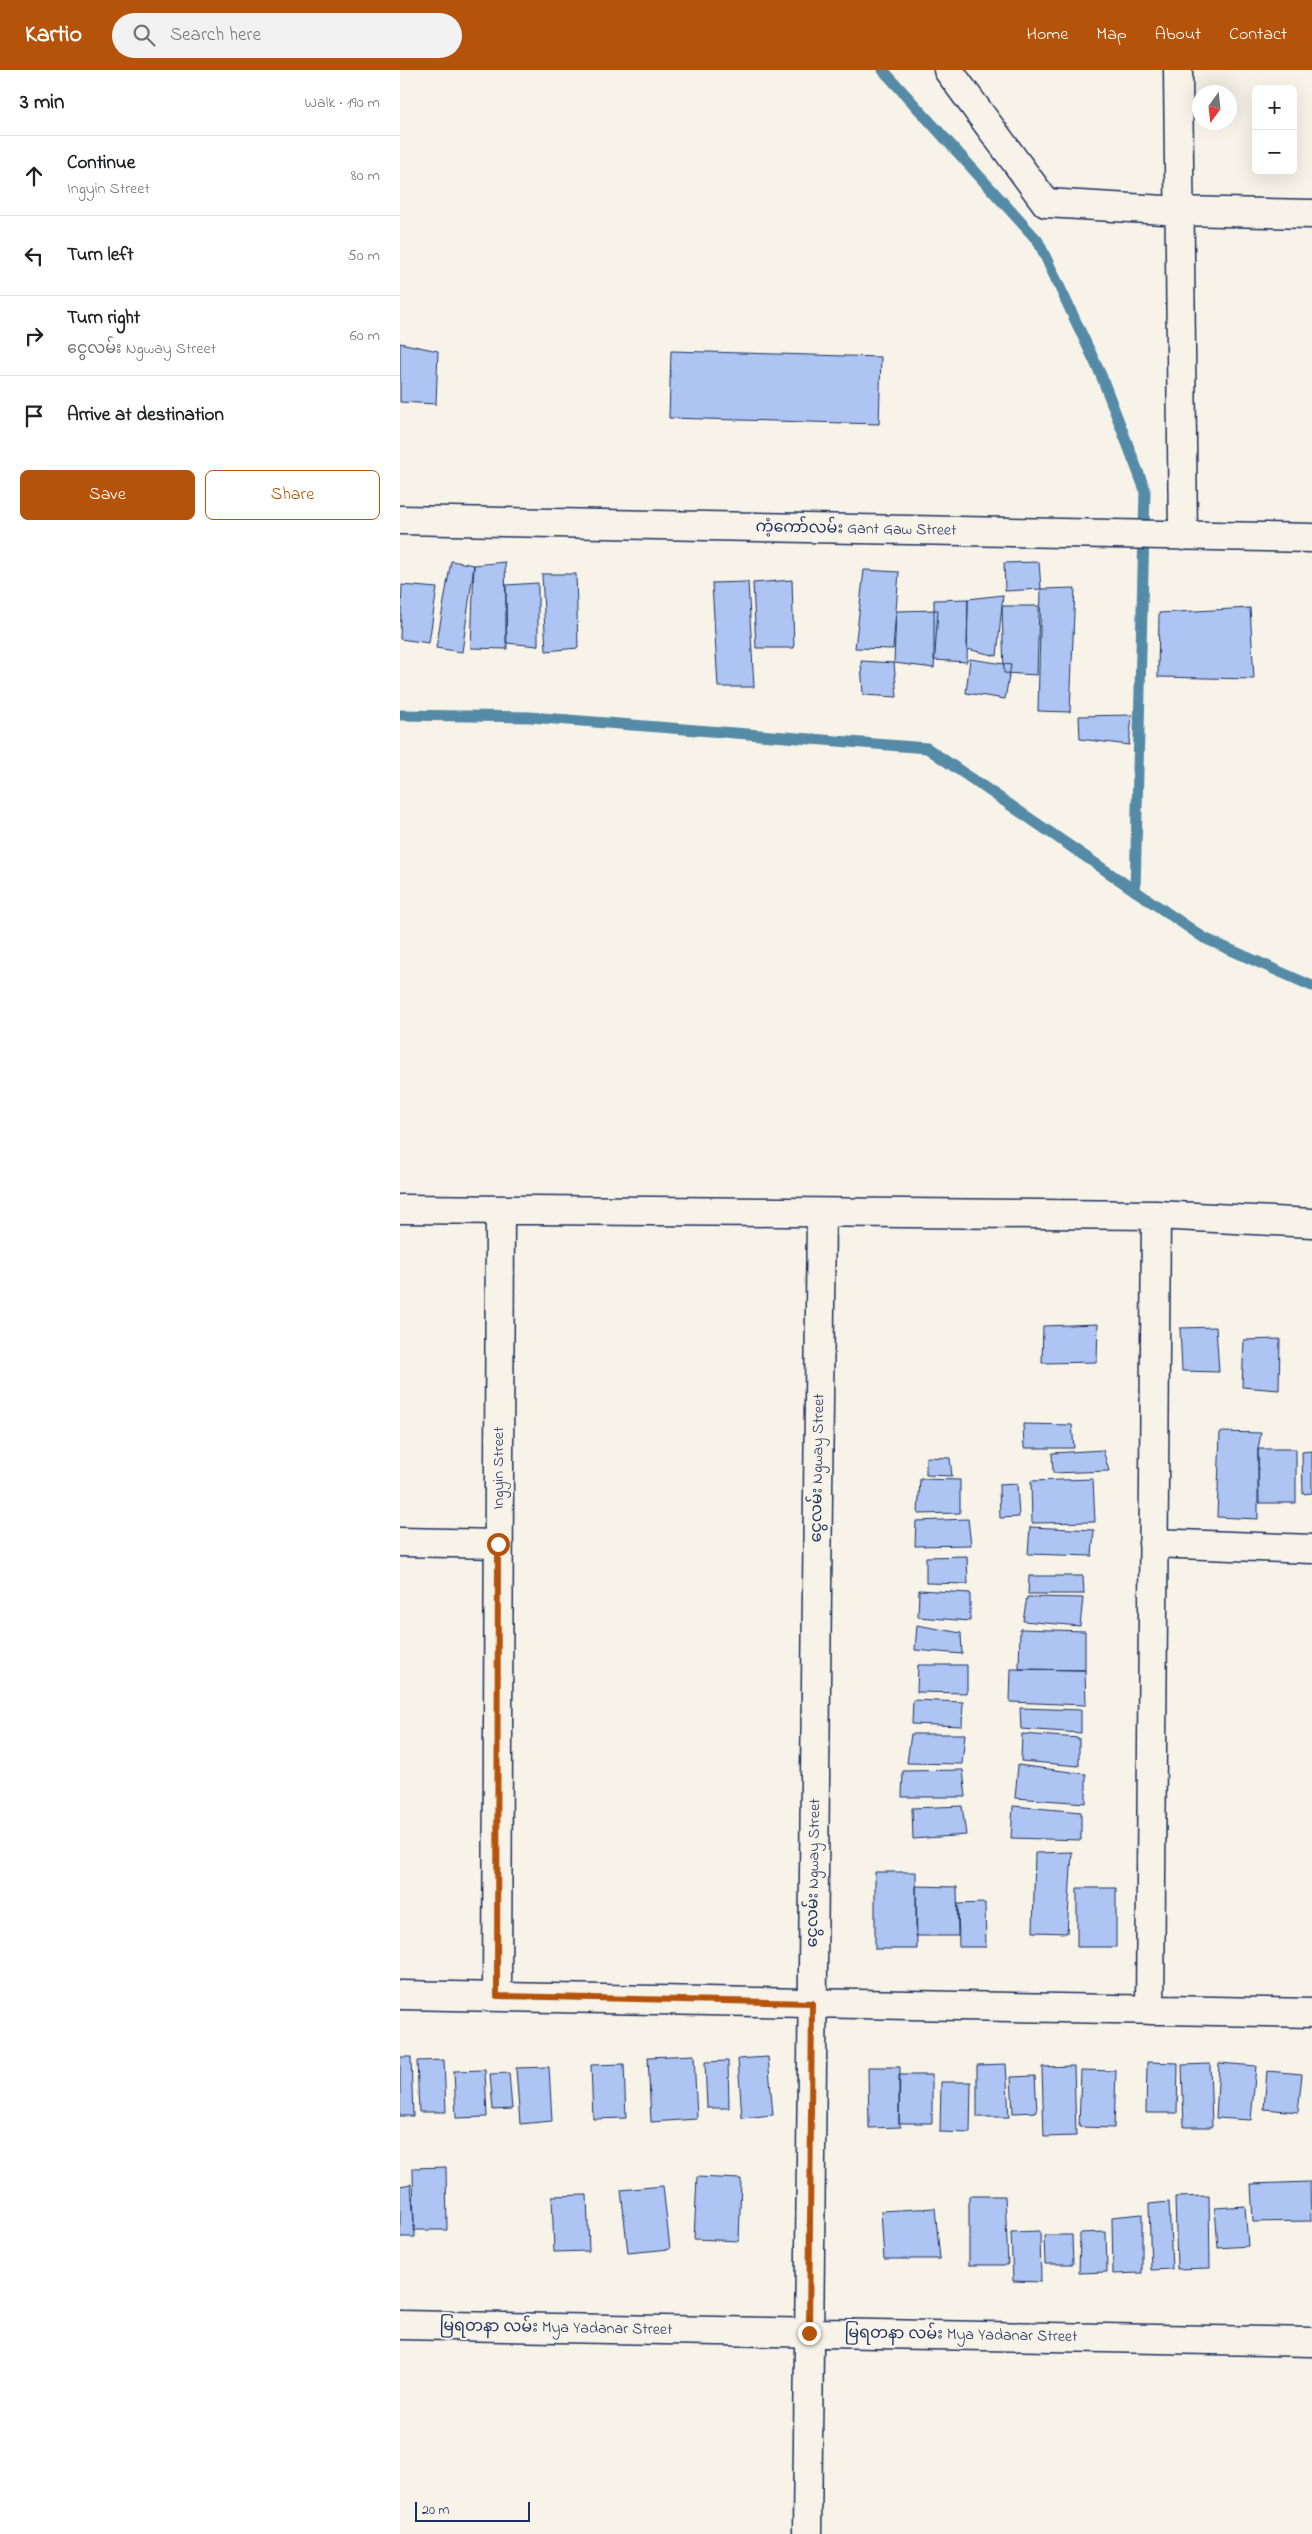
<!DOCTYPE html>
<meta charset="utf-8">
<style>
body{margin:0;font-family:"Indie Flower","Noto Sans Myanmar",sans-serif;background:#f2f2f2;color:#202124}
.controls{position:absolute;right:15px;top:15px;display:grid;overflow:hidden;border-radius:8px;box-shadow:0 5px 20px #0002}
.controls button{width:45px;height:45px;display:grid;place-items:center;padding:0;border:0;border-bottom:1px solid #e0e0e0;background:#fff;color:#202124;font:25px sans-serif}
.compass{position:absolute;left:792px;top:15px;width:45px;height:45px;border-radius:50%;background:#fff;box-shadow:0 5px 20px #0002;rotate:195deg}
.scale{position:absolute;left:15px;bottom:12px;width:115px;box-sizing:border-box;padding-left:5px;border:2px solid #1b2f5e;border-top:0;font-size:14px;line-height:18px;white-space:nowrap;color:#1b2f5e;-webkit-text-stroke:4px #f7f3e8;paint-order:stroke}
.stop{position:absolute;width:15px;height:15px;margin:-11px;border:4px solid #b45309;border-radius:50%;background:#fff}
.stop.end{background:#b45309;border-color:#fff;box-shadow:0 1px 5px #0008}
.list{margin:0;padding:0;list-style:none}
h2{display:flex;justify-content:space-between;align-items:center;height:65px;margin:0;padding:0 20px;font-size:21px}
h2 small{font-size:16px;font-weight:400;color:#757577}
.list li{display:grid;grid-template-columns:32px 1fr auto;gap:15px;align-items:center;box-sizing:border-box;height:80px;padding:0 20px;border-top:1px solid #e0e0e0}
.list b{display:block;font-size:19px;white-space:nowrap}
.list p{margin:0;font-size:16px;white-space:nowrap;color:#757577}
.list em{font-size:16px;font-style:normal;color:#757577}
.actions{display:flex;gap:10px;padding:15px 20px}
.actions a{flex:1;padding:11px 0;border:1px solid #b45309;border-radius:8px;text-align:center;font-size:18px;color:#b45309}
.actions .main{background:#b45309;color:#fff}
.icon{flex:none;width:28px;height:28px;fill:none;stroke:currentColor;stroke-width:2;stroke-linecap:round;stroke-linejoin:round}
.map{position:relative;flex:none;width:912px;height:2464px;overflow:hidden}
header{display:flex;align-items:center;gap:30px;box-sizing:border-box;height:70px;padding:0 25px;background:#b45309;color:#fff}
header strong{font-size:24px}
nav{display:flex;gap:28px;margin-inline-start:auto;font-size:18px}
.search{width:350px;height:45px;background:#f2f2f2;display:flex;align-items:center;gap:12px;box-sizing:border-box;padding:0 18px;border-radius:28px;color:#757577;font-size:19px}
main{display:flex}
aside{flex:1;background:#fff}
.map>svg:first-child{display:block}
</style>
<header>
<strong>Kartio</strong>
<div class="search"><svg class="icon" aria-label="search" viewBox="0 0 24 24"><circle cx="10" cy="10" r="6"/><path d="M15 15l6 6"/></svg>Search here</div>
<nav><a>Home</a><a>Map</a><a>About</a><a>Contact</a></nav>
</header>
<main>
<aside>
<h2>3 min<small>Walk · 190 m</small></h2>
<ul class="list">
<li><svg class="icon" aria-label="ahead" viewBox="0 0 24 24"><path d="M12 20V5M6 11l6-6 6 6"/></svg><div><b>Continue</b><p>Ingyin Street</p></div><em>80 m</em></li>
<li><svg class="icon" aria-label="left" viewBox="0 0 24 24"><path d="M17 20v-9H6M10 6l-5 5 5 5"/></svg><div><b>Turn left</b></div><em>50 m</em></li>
<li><svg class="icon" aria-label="right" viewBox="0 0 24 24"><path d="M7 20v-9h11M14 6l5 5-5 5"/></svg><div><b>Turn right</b><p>ငွေလမ်း Ngway Street</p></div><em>60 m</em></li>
<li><svg class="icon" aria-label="arrive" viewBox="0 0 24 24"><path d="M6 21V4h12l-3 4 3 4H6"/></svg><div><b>Arrive at destination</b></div></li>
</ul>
<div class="actions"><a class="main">Save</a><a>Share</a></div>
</aside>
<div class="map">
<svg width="912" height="2464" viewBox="0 0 912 2464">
<rect width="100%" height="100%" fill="#f7f3e8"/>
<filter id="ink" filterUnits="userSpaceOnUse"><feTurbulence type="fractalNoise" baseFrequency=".02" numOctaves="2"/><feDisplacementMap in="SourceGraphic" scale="10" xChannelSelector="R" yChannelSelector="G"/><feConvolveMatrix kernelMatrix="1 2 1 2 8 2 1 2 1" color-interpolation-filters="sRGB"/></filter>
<g filter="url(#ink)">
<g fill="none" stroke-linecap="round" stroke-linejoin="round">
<path stroke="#548ba7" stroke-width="11" d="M483,0l155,171 63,134 44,115 -10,401
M0,645l130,2 397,31 277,190 108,48"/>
</g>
<path fill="#aec5f3" stroke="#1b2f5e" d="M0,273l38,8 -2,53 -36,-2z
M271,281l210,6 -2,67 -210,-6z
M51,491l23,4 -12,87 -26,-4z
M105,492l2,87 -36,-1 3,-83z
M639,492l2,27 -36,2 -1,-28z
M464,500l35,2 -6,77 -38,-1z
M142,504h34l2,74 -32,3z
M392,510l2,68h-38l-3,-65z
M348,512l6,105h-36l-6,-104z
M138,513v63l-32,-3v-58z
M2,515l35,3 -8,55 -29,-4z
M675,518l-5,124 -32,-1 3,-122z
M603,525l-6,61 -30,-7 1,-50z
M568,529l-1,63 -33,-2v-60z
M602,536h37l-2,69 -33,-2z
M850,538l4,71 -96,-2 1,-64z
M538,540l-4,58 -40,-5 2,-52z
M570,589l41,6 -6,34 -39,-6z
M461,591l33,2 3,34 -34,-2z
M732,645l-3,30 -49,-6 -1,-23z
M698,1254l-1,38 -55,1 1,-37z
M816,1257l3,45 -37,-1 -2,-43z
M880,1269l-1,51 -37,-3 2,-47z
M623,1354l49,1 2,23h-50z
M820,1362l41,1 -3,16v70l-41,-2z
M858,1379h38v54h-37z
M703,1380l6,21 -56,2 -1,-20z
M912,1381v42l-9,1 -1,-42z
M526,1387l24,1 2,18 -26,-1z
M520,1409l40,1v33l-42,1z
M693,1409l2,43 -63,1 -1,-42z
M617,1414l2,33 -19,1 -1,-33z
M568,1449l3,26 -56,1 1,-25z
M630,1457l64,3 -2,26 -64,-2z
M567,1486l1,28 -42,-1v-26z
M629,1506h54l1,18h-56z
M519,1520l51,3v28l-52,-4z
M627,1527l56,1 -3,28 -57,-5z
M517,1555l44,8 1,21 -47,-4z
M620,1559l65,2v39l-66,-1z
M518,1595h49v28l-50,-1z
M611,1599l74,1 1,35 -76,-3z
M513,1630l50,2 -1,24 -50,-2z
M620,1638l61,2v23l-60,-4z
M511,1664h54l-3,30 -55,-1z
M622,1664l57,4v28l-58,-5z
M618,1695l68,9v29l-71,-5z
M563,1700l3,27h-64l1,-26z
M562,1736l4,29 -53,4 -1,-31z
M613,1736l68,6v28l-70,-2z
M672,1782l-5,81 -34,-1 2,-79z
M475,1802h41l1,77h-42z
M516,1816l41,1 1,49h-42z
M677,1818h39v59h-39z
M585,1833l1,44h-27l-1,-43z
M294,1985l3,64 -46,3 -3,-65z
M0,1987h11l2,59h-13z
M368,1987l5,58 -31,3 -4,-59z
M44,1990l2,52h-27l-2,-51z
M328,1991l1,47h-22l-2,-46z
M747,1992l31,1 -1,50h-31z
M819,1993l37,3 -5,54 -35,-2z
M224,1994l2,54 -33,1 -2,-54z
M606,1994l3,53h-32v-52z
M810,1994l2,63h-28l-2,-62z
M674,1996l2,70 -32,1 -2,-70z
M149,1997l3,54 -32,3 -4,-56z
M468,1997h32l-1,56 2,4 -32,1z
M85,2000l2,47 -31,1 -2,-47z
M681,2000l35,1 -2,57 -35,-1z
M867,2001l35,3 -4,38 -34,-3z
M109,2003l3,36 -19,1 -3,-36z
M499,2005h33v48h-33z
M635,2006l2,36 -24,1 -2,-36z
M541,2012h30l-1,51 -30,-1z
M46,2097l1,63h-33l-1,-62z
M297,2107l44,2 -2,62 -45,-2z
M910,2112l1,39 -58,1 -2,-38z
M11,2114l4,53h-15v-51z
M263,2116l7,63 -42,4 -7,-63z
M187,2125l2,56 -35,1 -2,-56z
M569,2126h36l3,69h-39z
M809,2126l1,72 -33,1 -2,-72z
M769,2132l3,67 -21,1 -2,-66z
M845,2136l3,40 -30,2 -3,-40z
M535,2138l5,51h-56l-3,-48z
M742,2144v59l-29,1 -1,-57z
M640,2161l1,51 -28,-1 -2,-49z
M706,2162l1,40 -28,1 1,-40z
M644,2165h28l1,29h-28z"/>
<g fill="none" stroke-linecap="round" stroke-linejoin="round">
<defs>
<path id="street" d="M548,0l98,133 135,8 131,3
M778,0l5,466
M0,450l912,18
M0,1139l756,6 156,8
M0,1472l99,2
M753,1473l159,6
M0,1925l912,18
M97,1927l3,-787
M750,1940l6,-795
M0,2255l912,17
M407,2464l14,-1321"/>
</defs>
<use href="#street" stroke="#1b2f5e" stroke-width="31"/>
<use href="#street" stroke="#f7f3e8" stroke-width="28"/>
</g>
</g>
<g fill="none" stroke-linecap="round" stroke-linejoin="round" filter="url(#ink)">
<path stroke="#b45309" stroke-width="6" d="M98,1474l-1,452 315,7 -3,330"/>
</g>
<g text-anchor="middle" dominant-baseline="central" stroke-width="4" stroke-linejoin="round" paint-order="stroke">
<g font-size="16" fill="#1b2f5e" stroke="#f7f3e8">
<text transform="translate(456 459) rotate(1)">ကံ့ကော်လမ်း Gant Gaw Street</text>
<text transform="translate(99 1398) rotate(-90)">Ingyin Street</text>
<text transform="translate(418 1398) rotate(-89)">ငွေလမ်း Ngway Street</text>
<text transform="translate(414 1803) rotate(-89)">ငွေလမ်း Ngway Street</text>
<text transform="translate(156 2258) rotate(1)">မြရတနာ လမ်း Mya Yadanar Street</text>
<text transform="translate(561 2265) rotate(1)">မြရတနာ လမ်း Mya Yadanar Street</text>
</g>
</g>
</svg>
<div class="controls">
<button>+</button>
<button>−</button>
</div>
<svg class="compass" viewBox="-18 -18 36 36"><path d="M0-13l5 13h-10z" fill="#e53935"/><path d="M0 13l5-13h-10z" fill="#757577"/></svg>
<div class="scale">20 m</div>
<div class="stop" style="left:98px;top:1474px"></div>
<div class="stop end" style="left:409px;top:2263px"></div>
</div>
</main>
